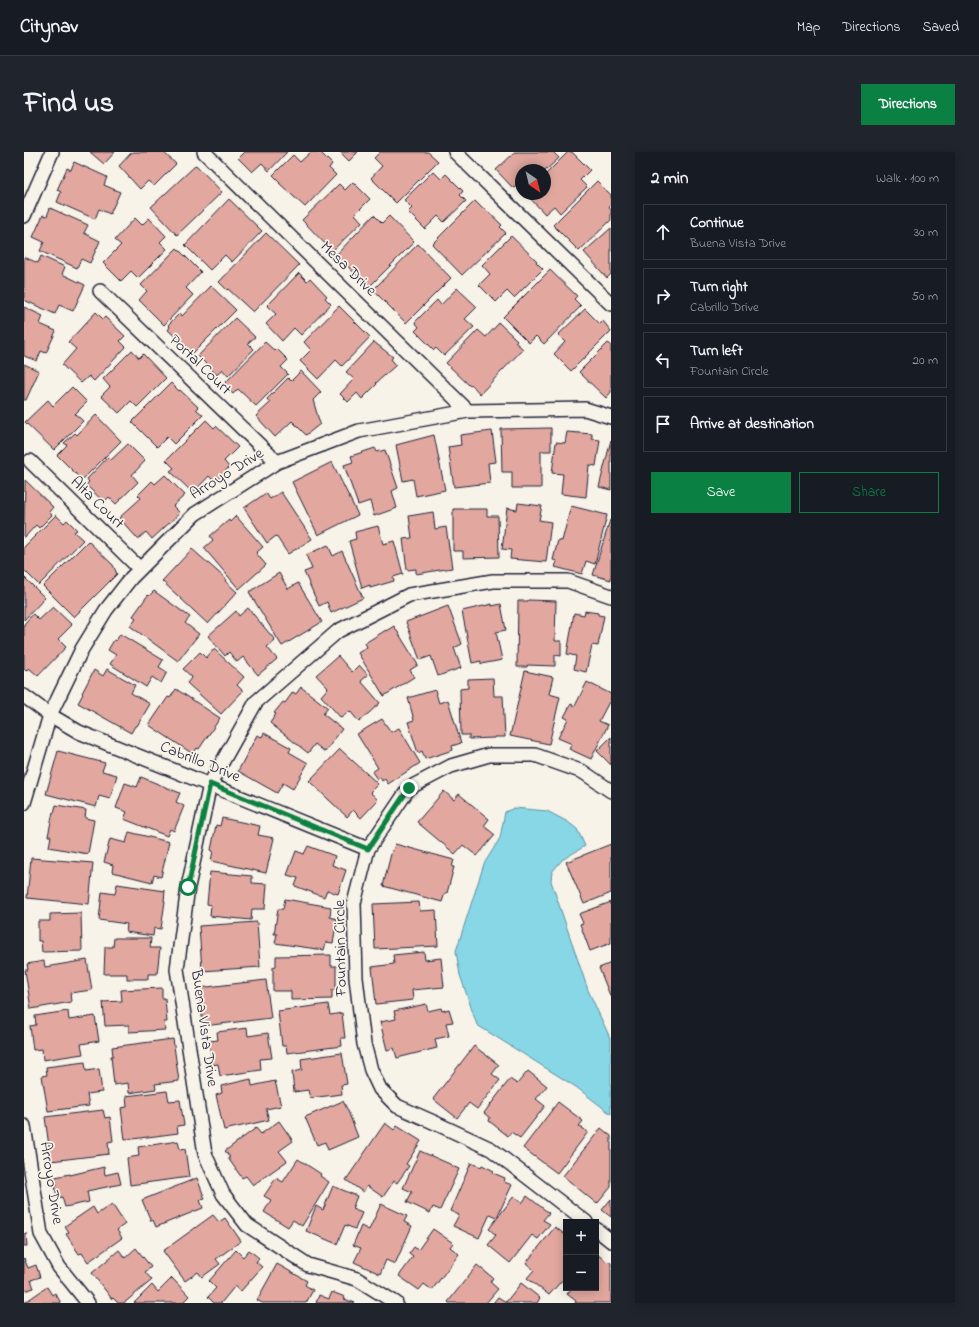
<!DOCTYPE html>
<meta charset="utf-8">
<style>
body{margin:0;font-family:"Indie Flower",sans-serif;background:#20242c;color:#f1f3f6}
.controls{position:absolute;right:12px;bottom:12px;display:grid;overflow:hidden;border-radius:0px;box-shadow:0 2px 10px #0003}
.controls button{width:36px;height:36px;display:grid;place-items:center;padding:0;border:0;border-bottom:1px solid #363941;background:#171b24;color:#f1f3f6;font:20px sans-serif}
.compass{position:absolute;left:491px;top:12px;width:36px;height:36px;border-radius:50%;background:#171b24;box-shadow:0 2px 10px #0003;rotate:145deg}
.stop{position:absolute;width:12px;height:12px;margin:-9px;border:3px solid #0b8043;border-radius:50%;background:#fff}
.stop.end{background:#0b8043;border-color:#fff;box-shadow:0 1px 4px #0008}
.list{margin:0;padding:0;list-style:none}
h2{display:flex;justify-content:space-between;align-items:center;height:52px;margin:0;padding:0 16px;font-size:17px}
h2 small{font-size:13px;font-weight:400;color:#9ea1a6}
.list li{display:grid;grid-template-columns:26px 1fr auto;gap:12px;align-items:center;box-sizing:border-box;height:56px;margin:0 8px 8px;padding:0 8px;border:1px solid #363941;border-radius:0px}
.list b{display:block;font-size:15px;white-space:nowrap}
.list p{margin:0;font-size:13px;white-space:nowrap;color:#9ea1a6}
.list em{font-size:13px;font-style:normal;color:#9ea1a6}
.actions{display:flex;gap:8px;padding:12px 16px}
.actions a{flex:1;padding:9px 0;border:1px solid #0b8043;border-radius:0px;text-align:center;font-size:14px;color:#0b8043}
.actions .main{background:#0b8043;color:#fff}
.icon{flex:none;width:22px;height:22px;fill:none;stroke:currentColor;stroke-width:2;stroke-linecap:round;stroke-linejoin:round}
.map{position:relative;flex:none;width:587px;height:1151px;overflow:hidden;border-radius:0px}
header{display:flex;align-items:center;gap:24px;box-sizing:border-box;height:56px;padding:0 20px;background:#171b24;border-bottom:1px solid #363941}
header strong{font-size:19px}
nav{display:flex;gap:22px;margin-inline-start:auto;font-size:14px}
.intro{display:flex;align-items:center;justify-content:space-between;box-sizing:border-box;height:96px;padding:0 24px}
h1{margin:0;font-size:28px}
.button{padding:10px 18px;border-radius:0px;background:#0b8043;color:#fff;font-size:14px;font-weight:700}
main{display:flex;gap:24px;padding:0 24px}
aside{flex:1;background:#171b24;border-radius:0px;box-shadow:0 2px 10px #0003}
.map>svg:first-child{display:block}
</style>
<header>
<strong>Citynav</strong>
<nav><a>Map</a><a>Directions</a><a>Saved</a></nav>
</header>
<div class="intro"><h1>Find us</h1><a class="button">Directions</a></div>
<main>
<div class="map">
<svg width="587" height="1151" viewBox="0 0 587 1151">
<rect width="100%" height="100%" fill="#f7f3e8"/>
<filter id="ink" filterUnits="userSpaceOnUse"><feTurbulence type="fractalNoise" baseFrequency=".025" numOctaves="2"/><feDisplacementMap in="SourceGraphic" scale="8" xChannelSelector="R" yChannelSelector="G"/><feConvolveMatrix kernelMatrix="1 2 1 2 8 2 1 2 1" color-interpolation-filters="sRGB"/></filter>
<g filter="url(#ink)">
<path fill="#88d7e6" stroke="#5f8fa2" d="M490,656l33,3 21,11 9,7 8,17 -23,14 -10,12 -1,9 37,109 23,50v74l-35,-27 -99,-62 -17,-50 -4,-24 28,-87 16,-26 5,-26z"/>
<path fill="#e2a89f" stroke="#22223b" d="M66,0h25l-11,12z
M108,0h31l13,12 -22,22 -6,-5 -8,8 -21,-23z
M220,0h43l-18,19 -7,-8 -10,9 -14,-14z
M287,0h9l12,12 -3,4 7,7 -31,32 -26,-24 1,-1 -7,-7 20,-20 7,7z
M316,0h18l-9,9z
M356,0h48l10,9 -42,42 -25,-25 11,-12 -8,-8z
M490,0h39l6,6 -14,13v-1h-24v10l-8,8 -17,-18 18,-17z
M544,0h4l18,18 -10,10 7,7 -27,26 -6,-7 -9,8 -19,-20h19v-19z
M50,10l33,15 -3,8 16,7 -10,22 -11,-5 -4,10 -38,-17 4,-10 -4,-2 10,-22 4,2z
M172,13l26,27 -45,43 -26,-28z
M409,19l8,8 5,-5 17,17 -3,4 6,6 -22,21 -6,-6 -13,13 -17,-17 4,-4 -8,-8z
M573,29l14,14v10l-2,2 2,3v10l-32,31 -26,-26z
M329,30l17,17 -15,15 7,8 -30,29 -30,-31 37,-36 6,6z
M205,47l33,32 -30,31 -7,-7 -15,15 -25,-25z
M451,49l8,8 1,-1 18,17 -2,2 6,6 -44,42 -30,-31z
M26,56l38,17 -4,8 16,8 -10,22 -9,-4 -4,9 -37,-17 4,-9 -11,-5 10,-22 4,1z
M350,63l8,8 7,-7 25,26 -45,45 -33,-32z
M111,66l7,7 7,-7 17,18 -6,6 7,7 -29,29 -7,-7 -10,10 -18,-18 18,-18 -6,-5z
M587,76v46l-4,4 -23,-26z
M242,81l33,32 -46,47 -25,-23 -1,1 -8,-8z
M487,84l26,25 -1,1 7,7 -29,29 -7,-7 -11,11 -17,-17 11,-11 -8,-9z
M394,92l33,34 -45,45 -33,-33z
M153,96l24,24 -15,16 7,7 -29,30 -25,-25 8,-9 -6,-6z
M17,104l24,11 -3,7 23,11 -12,26 -14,-6 -4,9 -31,-14v-43l14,6z
M526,118l27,26 -3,3 7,7 -37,38 -8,-8 -7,7 -26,-26z
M275,121l8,8 3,-3 17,18 -2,2 6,6 -30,31 -7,-7 -12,13 -16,-17 10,-10 -9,-8z
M187,134l25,24 -43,43 -25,-23 2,-3 -2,-2 12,-12 2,3z
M433,136l20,19 -12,12 9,8 -30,29 -8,-8 -2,2 -19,-19 4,-4 -4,-5 22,-22 4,5z
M315,154l31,31 -28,29 -6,-6 -18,19 -18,-18 11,-11 -7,-8z
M0,155l19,9 -3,8 16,7 -10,22 -5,-2 -4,10 -13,-5z
M561,157l15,15 3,-3 8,10 -40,40 -17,-17 11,-12 -7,-7z
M72,160l7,7 2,-2 20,19 -5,5 6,6 -32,34 -5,-5 -8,7 -19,-18 14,-16 -8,-7z
M211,166l20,19 -7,6 6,6 -26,27 -6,-7 -5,6 -19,-19z
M475,171l18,17 -2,2 8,7 -43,45 -8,-9 -2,1 -24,-23 32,-33 8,7z
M241,190l10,9 2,-2 11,11 -7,7 7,7 -32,32 -18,-17 -5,5 -10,-9z
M350,190l19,15 -2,2 5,6 -20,18 1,1 -15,15 -5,-6 -9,9 -8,-8 14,-15 -8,-7z
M584,191l3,2v47l-5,6 -27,-26z
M108,198l7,8 4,-4 23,24 -29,29 -6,-6 -12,12 -18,-17 9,-9 -7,-8z
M0,212l15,7 -13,29h-2z
M277,219l20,21 -8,8 7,24 -14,11 -14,-14 -17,16 -19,-21 14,-13 -3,-4 21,-21 3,3z
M147,231l8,8 1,-1 18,17 -2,2 7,6 -29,29 -7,-7 -10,10 -25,-25z
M48,235l15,15 -12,12 8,7 -29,29 -29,-28 23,-22 5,6z
M72,263l25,26 -39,39 -25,-25 10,-10 -3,-2 11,-10 2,2z
M182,268l8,8 2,-2 22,21 -14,14 5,6 -14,15 -6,-6 -16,17 -23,-22 4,-3 -8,-8z
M527,276v23h-10v37h-29v-16h-10l-1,-43z
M468,279l4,31 -8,1 2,20 -36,4 -6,-40 13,-2 -1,-10z
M543,280l25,2v5l8,1 -4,26 -7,-1 -3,32 -25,-3 2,-20 -11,-1 4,-31 9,1z
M410,283l11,55 -29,6 -3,-17 -10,2 -7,-36z
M587,288v50l-12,-3z
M104,292l17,17 -13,14 6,7 -22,22 -7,-7 -5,5 -18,-17 3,-3 -2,-3 21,-22 3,3z
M351,296l2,4 8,-2 13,38 -6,3 5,17 -23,8 -4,-15 -12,4 -14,-40 9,-3 -2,-6z
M308,310l26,53 -40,20 -26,-53z
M141,323l20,20 -12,11 7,7 -28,26 -6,-7 -8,7 -19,-21 22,-20 -3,-3 14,-14 3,3z
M1,328l28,27 -4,5 3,3 -13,13 -3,-3 -12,13z
M257,340l31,47 -24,15 -12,-18 -9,7 -23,-35 22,-15 4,6z
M494,351l24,3 -3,14 12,2 -5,40 -36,-3 1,-9 -9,-1 5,-41 10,2z
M547,354l36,9 -12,49 -9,-3 -4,13 -27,-7 2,-6 -4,-1 5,-20 4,1z
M429,357h34v7h11l1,41 -36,1v-7h-10z
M409,360l2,17 11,-2 6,41 -36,6v-5l-9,1 -4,-31 9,-1 -3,-22z
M32,363l8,8 3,-3 10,10 -3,2 9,8 -44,45 -15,-15v-23z
M212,364l27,31 -7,6 10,12 -27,24 -35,-41 9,-8 -3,-4 19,-16 1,2z
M586,368h1v60l-18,-5z
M354,374l5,18 11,-3 9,33 -10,3 1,4 -24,7v-3l-8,3 -13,-47 7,-2 -1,-7z
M64,389l25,24 4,9 -43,43 -31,-31z
M304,393l5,11 9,-5 21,47 -32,15 -4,-11 -8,4 -15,-34 8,-3 -6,-14z
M168,397l34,30 -1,2 12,11 -29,32 -46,-43z
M255,421l9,16 10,-6 24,39 -40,24 -33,-54z
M0,425l21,21 -21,22z
M130,439l36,26 -5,6 14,11 -21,27 -48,-35 6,-8 -3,-2 15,-21 1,1z
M504,448l28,1 -1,40h6v15l-6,-1v11l-28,-1v2h-10l1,-66h10z
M468,452v2l9,-2 5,26 -10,2 6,28 -21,4v-3l-9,2 -10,-52z
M424,454l14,38 -8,4 7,20 -23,8 -7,-20 -11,4 -14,-38z
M29,455l19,18 -14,14 8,8 -28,29 -9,-8 -3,3 -2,-2v-45l9,-10 6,6z
M224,456l27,32 -8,7 10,12 -19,16 -15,-18 -6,5 -8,-10 -4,4 -17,-20 28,-25 3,5z
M561,459l13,2v2l6,1 -6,30 -6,-1 -6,27 -12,-3 2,-13 -9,-2 7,-41 10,2z
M370,474l24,39 -8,5 4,7 -30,19 -26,-43 9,-6 -2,-4 21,-13v1z
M96,482l43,26 -4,7 8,5 -6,11 -9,-6 -6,10 -36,-23 6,-9 -8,-5 6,-10 2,1z
M190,497l30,28 -7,8 6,6 -22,23 -34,-31 5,-6 -9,-8 17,-17 6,6z
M314,504l14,16 7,-7 9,10 -7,6 19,22 -21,19 -9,-11 -9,7 -20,-22 7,-8 -12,-13z
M83,517l28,16 -4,8 19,11 -13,22h-2l-4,7 -53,-30 5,-9 -1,-1 12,-23 9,6z
M501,519l28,6 -4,17 11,3 -11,47 -39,-8z
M469,526l1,18h9l2,41h-11v1l-25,1v-4h-8l-1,-46 8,-1v-9z
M563,530l24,12v4l-12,23 9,4 -17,34 -22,-10 3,-5 -14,-6 10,-19 -4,-2 7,-13 4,2z
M277,535l27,21 -5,6 19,15 -17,23 -10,-8 -7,9 -38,-30 6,-9 -2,-1 9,-11 2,1 8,-11 3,2z
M152,537l44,29 -21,31 -2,-1 -4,6 -44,-29 19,-28 2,1z
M411,538l4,13 9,-3 13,43 -9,3 1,4 -28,9 -3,-8 -4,2 -10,-31 6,-2 -6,-22z
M358,567l9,13 8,-4 21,35 -32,21 -3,-5 -3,2 -2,-4 -3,2 -5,-7 6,-4 -21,-34z
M240,581l27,15 -2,4 19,11 -15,26 -10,-6 -6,10 -39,-22 19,-36 5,2z
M587,585v28l-14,-14z
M316,597l38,35 -8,8 8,8 -17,18 -8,-8 -6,7 -38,-36z
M34,599l47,12 -3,8 15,4 -7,24 -11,-3 -3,11 -50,-13z
M117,625l39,16 -4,9 8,4 -10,25 -4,-2 -3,7 -43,-17 3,-7 -11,-4 9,-25 12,4z
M420,639l10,9 5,-6 30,25 -5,7 11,9 -18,21 -14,-11 -8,9 -38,-32z
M32,653l30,5 -1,8 9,2 -6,34 -39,-7 2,-11h-3l5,-24 1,1z
M198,666l38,8 -2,9 16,3 -8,35 -55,-12 2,-10 -2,-1 5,-25 4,1z
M105,680l40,10 -8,35 -7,-2 -2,7 -40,-10 1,-7 -9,-3 6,-23 16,4z
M371,692l59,16 -2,7h2l-7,26h-2l-3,9 -59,-16 9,-36 1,1z
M587,692v49l-27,11 -18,-42z
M284,694l27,10 -3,9 14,5 -8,24 -11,-4 -3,7 -29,-11 3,-8 -11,-3 9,-24 8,3z
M7,706l62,5 -4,41 -62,-6z
M186,720l42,4v7l15,1 -2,25h-13l-1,11 -41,-4 1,-11 -4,-1z
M93,732l48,7 -1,10h1l-4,28 -7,-1 -1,8 -27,-4 1,-8 -28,-4 3,-28 13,2z
M261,747l46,8 -1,10 7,2 -4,24 -7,-1 -2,8 -49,-7 2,-9h-3l4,-25h5z
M395,750l1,9 16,-1 2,36 -63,3 -2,-45z
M587,750v41l-21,8 -10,-27 3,-1 -4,-9z
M57,761l1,38 -40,1 -1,-11h-3v-20h12v-7z
M233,770l3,45 -58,4 -3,-45z
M90,786h37l-1,10h10l-3,26h-9v5h-21v-5h-23l1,-27h8z
M400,800l1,8 16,-2 3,29 -32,3 1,10 -37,4 -4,-37 22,-3 -1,-9z
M307,803v11h5v24h-4v9l-41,1v-9h-18v-24l3,-1v-10z
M63,808l5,30 -22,3 1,9 -40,7 -6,-39h3l-1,-6 17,-3 1,6z
M587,811v35l-12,-30z
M242,828l5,38 -68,8 -4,-38z
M138,836v10h3l2,24h-3l1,8 -36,2v-7l-24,1 -2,-24 19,-1 -1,-11z
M304,852l2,11 12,-2 3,25h-4l1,8 -55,7 -1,-7h-4l-4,-35z
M402,852l2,7 13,-3 1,3 7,-2 4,13 -7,1 3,13 -14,3 2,9 -40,10 -3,-10 -7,2 -7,-28 16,-3 -2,-8z
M44,859l1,9 26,-4 4,25 -18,3 2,10 -40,6 -1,-11 -9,1 -3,-24 6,-1 -1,-9z
M223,876l1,8 20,-3 4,25 -12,1 1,11 -41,6 -2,-12 -6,1 -3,-24 9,-1 -1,-8z
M149,887l6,42 -24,3 1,5 -27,4 -1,-10 -14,2 -3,-29h2l-1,-9z
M450,894l25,19 -7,9 8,6 -23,29 -8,-6 -12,15 -24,-19z
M318,901l5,31 -6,1 1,9 -32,4 -2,-8 -14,2 -2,-20 10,-2 -1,-11z
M61,910l1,9 13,-2 3,23 -15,2 2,12 -41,5 -6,-35 5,-1 -1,-8z
M504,919l19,15 -11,13 9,7 -25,32 -9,-6 -3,4 -19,-15 1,-3 -6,-5 26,-34 7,5z
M227,927l1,7 23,-5 6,25 -15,3 3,11 -45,10 -8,-35 6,-2 -1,-7z
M143,939l2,10 11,-1 4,25 -7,1 1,7 -53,7 -4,-32 6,-1 -1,-11z
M319,949l5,10 10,26 -30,13 -3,-8 -8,3 -12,-28z
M534,950l25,19 -4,5 9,6 -31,41 -34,-25z
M79,958l2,8 5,-1 3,24 -5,1 1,12 -58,7 -6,-44z
M255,969l14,20 -14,10 8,10 -34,24 -7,-9 -4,2 -14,-20 2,-1 -5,-6 31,-23 5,6z
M361,971l9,7 3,-4 24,15 -15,23 3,2 -12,17 -3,-2 -11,16 -16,-11 -4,6 -17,-12z
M577,976l10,8v51l-14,17 -34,-28z
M154,989l2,9 5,-1 4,28 -59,8 -3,-27 12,-2 -1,-9z
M396,999l32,14v1l7,3 -19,41 -7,-3 -3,6 -23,-11 5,-10 -9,-4z
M274,1007l23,15 -1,2 9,6 -27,44 -9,-6 -5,7 -24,-15 7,-12 -7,-4 12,-18 7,4z
M447,1011l10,4 1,-2 12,6 -1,2 12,5 -1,4 8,3 -15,32 -7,-3 -11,24 -26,-12 6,-11 -9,-4z
M80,1015l1,8 13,-3 3,12 -34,7 2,11 -24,5 -3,-10 -5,1 -2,-13h2l-2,-8 15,-3v1z
M173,1026l8,21 -5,1 3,8 -47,19 -3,-7 -2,1 -9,-21z
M309,1034l24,10 -5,13 10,4 -7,16 -10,-4 -8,19 -31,-13 10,-25 7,4z
M490,1044l8,7 5,-7 22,17 -6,7 7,4 -12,15 -6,-4 -22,28 -22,-18 8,-10 -7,-6z
M587,1047v18l-9,-7z
M88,1052l13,20 -8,6 5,8 -34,24 -6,-9 -3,1 -13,-20 3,-2 -4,-6 28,-19 4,7z
M357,1052l26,12 -3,6 8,4 -17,38 -9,-4 -6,14 -26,-12 7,-14 -8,-3 8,-19 8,4z
M189,1063l6,7 6,-4 16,23 -25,18 4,5 -18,13 -4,-5 -13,9 -22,-30z
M531,1075l9,7 2,-3v47l-1,-1 -16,18 -22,-17 7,-8 -8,-7z
M409,1077l20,14 -3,4 9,7 -27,36 -8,-6 -5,6 -20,-14 14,-19 -4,-3 5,-7 4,3z
M2,1081l1,13h-3v-12z
M112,1096l15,19 -6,5 7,8 -28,23h-6l-5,-5 -1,1 -20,-26 27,-23 6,8z
M212,1098l7,7 6,-7 10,8 -3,4 6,5 -21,24 -6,-5 -14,17h-7l-6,-6 8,-9 -7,-7z
M574,1103l9,7 1,-1 3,2v40h-36l1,-2 -9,-7 5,-6h24v-30z
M0,1106l4,10 8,-3 4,12 -9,3 3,8 -10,3z
M253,1112l30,17 -2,4 8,5 -7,13h-44l-5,-3z
M453,1113l16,13 -3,4 8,7 -12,14h-37l-1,-1z
M148,1126l17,18 -7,7h-48l18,-18 6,7z
M497,1131l19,15 -3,5h-44l5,-6 8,5z
M23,1135l5,8 3,-2 6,10h-37z
M308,1140l13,5 -1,2 11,4h-39l3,-8 10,4z"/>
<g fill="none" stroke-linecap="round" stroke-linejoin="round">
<defs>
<path id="service" d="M180,0l264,259
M431,0l156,152
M0,64l28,-64
M76,139l177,171
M6,309l110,108
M0,544l26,19 29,17 289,117
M0,651l26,-88 32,-66 24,-39 25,-32 64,-64 82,-52 82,-31 109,-20 117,-2 26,8
M0,974l17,108 18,33 29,36
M562,1070l-95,-73 -60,-28 -34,-15 -17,-17 -9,-19 -7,-26 -8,-66 -2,-75 14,-54 41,-61 42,-22 38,-11h46l48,17 28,19
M572,1077l15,12
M372,1151l-39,-24 -49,-14 -61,-40 -24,-31 -18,-40 -28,-185 11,-82 22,-103 46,-82 82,-71 71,-36 84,-14h75l43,15"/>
</defs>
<use href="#service" stroke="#22223b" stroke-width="16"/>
<use href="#service" stroke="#f7f3e8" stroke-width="13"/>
</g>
</g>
<g fill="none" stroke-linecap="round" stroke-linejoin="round" filter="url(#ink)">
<path stroke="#0b8043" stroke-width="5" d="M164,735l22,-103 158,65 41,-61"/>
</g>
<g text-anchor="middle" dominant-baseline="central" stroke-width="3.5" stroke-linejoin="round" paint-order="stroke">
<g font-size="16" fill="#22223b" stroke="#f7f3e8">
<text transform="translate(324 117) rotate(44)">Mesa Drive</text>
<text transform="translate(176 213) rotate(44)">Portal Court</text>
<text transform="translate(203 322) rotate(-32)">Arroyo Drive</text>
<text transform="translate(73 351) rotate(44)">Alta Court</text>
<text transform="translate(176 610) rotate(22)">Cabrillo Drive</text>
<text transform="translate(317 796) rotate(-91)">Fountain Circle</text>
<text transform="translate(180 876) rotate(82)">Buena Vista Drive</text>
<text transform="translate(27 1031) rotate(81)">Arroyo Drive</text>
</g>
</g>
</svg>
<div class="controls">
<button>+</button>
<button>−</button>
</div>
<svg class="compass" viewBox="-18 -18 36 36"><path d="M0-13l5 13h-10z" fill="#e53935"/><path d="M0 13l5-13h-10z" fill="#9ea1a6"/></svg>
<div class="stop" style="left:164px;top:735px"></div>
<div class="stop end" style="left:385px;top:636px"></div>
</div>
<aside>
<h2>2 min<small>Walk · 100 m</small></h2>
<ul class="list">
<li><svg class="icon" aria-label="ahead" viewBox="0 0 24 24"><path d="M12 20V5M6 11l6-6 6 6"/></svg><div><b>Continue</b><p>Buena Vista Drive</p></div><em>30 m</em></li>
<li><svg class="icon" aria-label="right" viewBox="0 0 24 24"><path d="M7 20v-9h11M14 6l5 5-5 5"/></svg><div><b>Turn right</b><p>Cabrillo Drive</p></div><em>50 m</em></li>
<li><svg class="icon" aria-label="left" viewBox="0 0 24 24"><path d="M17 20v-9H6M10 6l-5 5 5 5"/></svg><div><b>Turn left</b><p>Fountain Circle</p></div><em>20 m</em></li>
<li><svg class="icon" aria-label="arrive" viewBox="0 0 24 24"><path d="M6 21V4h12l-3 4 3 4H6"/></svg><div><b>Arrive at destination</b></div></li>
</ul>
<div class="actions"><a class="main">Save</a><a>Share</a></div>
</aside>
</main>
